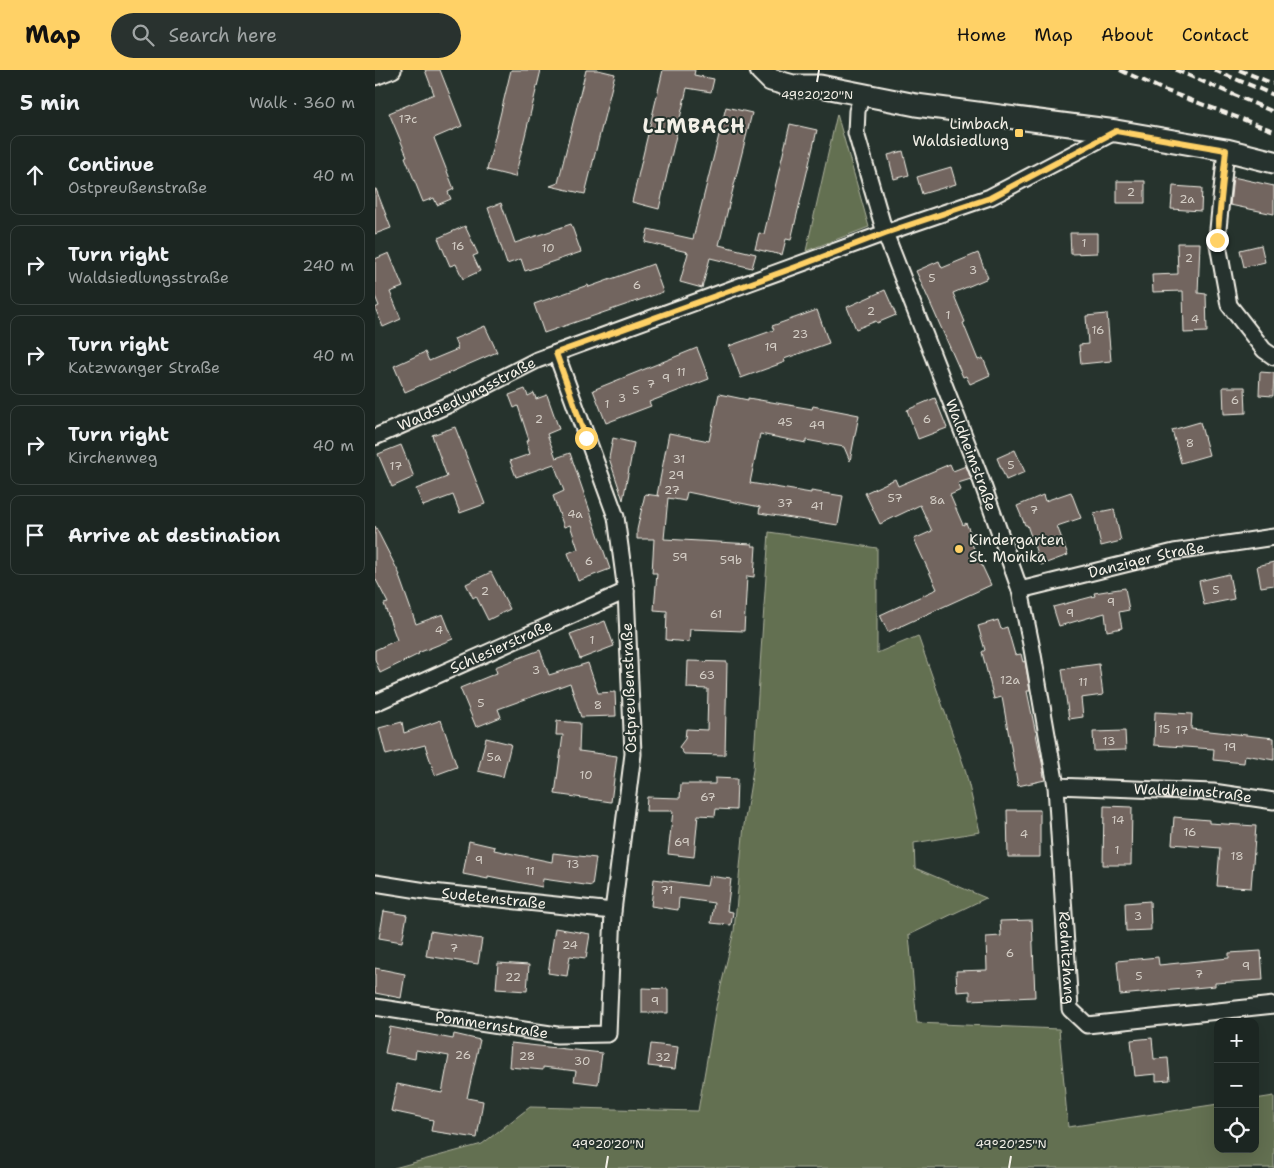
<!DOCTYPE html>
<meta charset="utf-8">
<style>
body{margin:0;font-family:"Shantell Sans",sans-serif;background:#29322f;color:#f1f3f6}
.controls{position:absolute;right:15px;bottom:15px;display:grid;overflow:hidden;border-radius:10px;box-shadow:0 5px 20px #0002}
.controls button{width:45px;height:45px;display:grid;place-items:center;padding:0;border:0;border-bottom:1px solid #3a4340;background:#1c2622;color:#f1f3f6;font:25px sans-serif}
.stop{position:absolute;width:15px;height:15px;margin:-11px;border:4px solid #ffd166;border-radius:50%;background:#fff}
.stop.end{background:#ffd166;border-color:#fff;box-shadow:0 1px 5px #0008}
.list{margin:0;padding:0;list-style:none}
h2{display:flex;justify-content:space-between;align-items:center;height:65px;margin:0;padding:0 20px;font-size:21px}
h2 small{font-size:16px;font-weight:400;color:#a0a5a5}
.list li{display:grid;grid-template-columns:32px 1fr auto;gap:15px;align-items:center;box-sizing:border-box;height:80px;margin:0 10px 10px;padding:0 10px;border:1px solid #3a4340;border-radius:10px}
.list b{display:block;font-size:19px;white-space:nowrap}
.list p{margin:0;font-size:16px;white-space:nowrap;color:#a0a5a5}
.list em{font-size:16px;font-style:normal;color:#a0a5a5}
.icon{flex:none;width:28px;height:28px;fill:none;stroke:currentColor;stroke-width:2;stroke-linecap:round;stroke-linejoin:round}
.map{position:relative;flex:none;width:899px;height:1098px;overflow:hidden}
header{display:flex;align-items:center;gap:30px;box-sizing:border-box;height:70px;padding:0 25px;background:#ffd166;color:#111}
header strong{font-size:24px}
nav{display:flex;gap:28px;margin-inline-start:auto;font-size:18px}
.search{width:350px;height:45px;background:#29322f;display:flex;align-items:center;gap:12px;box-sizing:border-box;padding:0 18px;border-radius:28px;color:#a0a5a5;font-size:19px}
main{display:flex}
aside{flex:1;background:#1c2622}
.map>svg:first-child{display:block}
</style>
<header>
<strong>Map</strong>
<div class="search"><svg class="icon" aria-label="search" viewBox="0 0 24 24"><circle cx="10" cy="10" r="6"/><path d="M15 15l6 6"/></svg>Search here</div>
<nav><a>Home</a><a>Map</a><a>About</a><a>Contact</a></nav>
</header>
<main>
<aside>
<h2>5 min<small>Walk · 360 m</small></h2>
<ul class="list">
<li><svg class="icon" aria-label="ahead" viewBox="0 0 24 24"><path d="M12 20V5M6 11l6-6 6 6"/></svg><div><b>Continue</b><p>Ostpreußenstraße</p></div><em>40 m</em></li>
<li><svg class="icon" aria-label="right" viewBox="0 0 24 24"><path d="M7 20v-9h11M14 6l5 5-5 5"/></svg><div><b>Turn right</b><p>Waldsiedlungsstraße</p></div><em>240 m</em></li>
<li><svg class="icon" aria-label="right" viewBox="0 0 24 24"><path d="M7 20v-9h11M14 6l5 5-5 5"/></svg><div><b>Turn right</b><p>Katzwanger Straße</p></div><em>40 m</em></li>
<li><svg class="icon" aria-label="right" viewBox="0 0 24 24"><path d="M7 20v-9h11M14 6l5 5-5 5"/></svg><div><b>Turn right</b><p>Kirchenweg</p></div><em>40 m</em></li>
<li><svg class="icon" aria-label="arrive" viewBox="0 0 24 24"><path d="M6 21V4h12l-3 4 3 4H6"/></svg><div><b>Arrive at destination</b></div></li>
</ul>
</aside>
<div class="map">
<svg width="899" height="1098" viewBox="0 0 899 1098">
<rect width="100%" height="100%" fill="#26332d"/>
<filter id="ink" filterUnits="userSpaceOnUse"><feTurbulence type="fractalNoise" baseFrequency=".02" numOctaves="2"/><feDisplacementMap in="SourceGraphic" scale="10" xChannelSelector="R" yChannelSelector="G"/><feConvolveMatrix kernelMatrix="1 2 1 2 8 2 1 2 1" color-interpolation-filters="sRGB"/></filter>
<g filter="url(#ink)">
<path fill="#637051" stroke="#acb09c" d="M462,44l32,113 -63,24z
M394,462l108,16v105l41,-17 47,133 15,63 -66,11 1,25 71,30 -77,37 8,88 142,6 9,98 150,-23v45h37v-50l19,-3v72h-880l88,-24 48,-37 168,4 18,-104 18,-76 10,-106 9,-55z"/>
<path fill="#72655f" stroke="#f4f1e8" d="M50,0h15l22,56 -28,12 20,51 -6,3 3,7 -14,6 -3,-7 -11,4 -18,-45 2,-1 -18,-43 45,-19z
M136,0h30l-26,107 -28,-7z
M211,0h12l17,4 -30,120 -35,-8 8,-3z
M288,0h32l-1,5 20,4 -3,13 -24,-4 -28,121 -27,-7z
M351,37l26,6 -33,132 37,9 -4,14 -42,-10 -8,30 -22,-6 8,-29 -2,-1h1l-42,-10 3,-13 45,10z
M415,54l27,6 -26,110 -5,-1 -4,16 -27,-6 4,-16 5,1z
M528,81l6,24 -15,4 -6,-24z
M576,97l5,17 -34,10 -5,-17z
M858,107l41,9v28l-44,-9z
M742,111h28v22h-28z
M798,116l29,2 -1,23 -30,-2z
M0,119h1l15,39 -16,6z
M126,133l14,40 56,-19 10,28 -56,19 -4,-12 -14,5 -19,-56z
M90,156l13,28 -5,2 7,15 -17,8 -7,-15 -6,2 -12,-28z
M695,163h27v20l-26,1z
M802,173h23l-2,50 8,1 1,38 -23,1 -1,-42 -30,1 -1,-17 26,-1z
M886,175l4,17 -21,5 -4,-17z
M14,183l14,34 -13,5 11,27 -18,8 -8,-19 4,-2 -4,-10v-37z
M603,183l10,25 -35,15 12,29 -2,1 15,37 5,-2 7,17 -20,9 -4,-8 -3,1 -47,-106 23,-10 3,7z
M278,194l10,28 -119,41 -10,-29 54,-19 1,2z
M510,220l11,25 -19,8 -1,-2 -20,8 -9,-22z
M442,240l12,33 -45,16 1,3 -44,16 -12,-32 45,-16 -2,-4z
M732,244l4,47 -30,3 -2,-19 9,-1 -2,-28z
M110,256l12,26 -92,40 -11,-26 31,-14 4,9 29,-12 -4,-10z
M322,278l12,31 -60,23 2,4 -45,17 -13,-33z
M885,302l14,1 -1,23 -14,-1z
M848,317h22l1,26 -22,1z
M150,319l3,7 6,-3 2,6 11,-4 12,34 -12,5 9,24 14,-5 40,116 -32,12 -10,-28 10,-4 -8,-24 -6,2 -11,-31 11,-5 -10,-27 -38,13 -6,-16 20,-7 -4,-13 3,-1 -11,-34 -4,2 -5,-13z
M344,324l29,6v-2l64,11 1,-3 46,9 -9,46 -6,-14 -38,-7v3l-46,-9 -10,49 61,10v-2l32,5 -5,29 -79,-12 1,-6 -73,-15 -2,9 -17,-3 -4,41 88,5v2h4l-2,31 -7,-1 -3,55 -54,-2 -1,13 -23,-2 1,-29 -13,-1 3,-37h-5l2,-34h-17v-9l8,-36 14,2 -2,-1 12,-62 40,8z
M560,328l12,30 -29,11 -11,-29z
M825,352l9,33 -28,8 -9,-33z
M80,357l30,77 -25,9 -7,-18 -30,11 -7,-17 31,-12 -15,-42z
M238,368l21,5 -11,57 -14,-42z
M26,375l13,32 -22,10 -14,-33z
M640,380l10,22 -19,8 -9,-22z
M575,394l3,7 13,-5 5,13 -13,4 3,7 -11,5 13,30 3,-2 8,18 -3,1 20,43 -103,47 -8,-17 57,-26 -23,-50 18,-8 -12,-26 -40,19 -15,-31 30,-14 3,7z
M696,422l10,26 -24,8 11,29 -27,10 -14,-40h-2l-8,-19 26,-11 2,6z
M739,439l7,32 -20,5 -7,-33z
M0,456l25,49 -1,1 17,48 27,-10 10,25 -35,14 1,1 -39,19 -5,-14v-9l22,-10 -13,-36 4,-1 -13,-25z
M899,492v23l-13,2 -4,-21z
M116,502l19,37 -22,11 -12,-24 -3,2 -7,-14z
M854,504l5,25 -30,6 -5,-24z
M750,518l4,22 -10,2 3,16 -15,3 -2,-18 -46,13 -6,-19 42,-11 -1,-3z
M623,550l3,9 6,-2 8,28 6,-1 2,8 2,-1 5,30h-3l17,81h-1l2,8 -27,6 -16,-89 -8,2 -12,-47 3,-2 -7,-24z
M230,551l9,25 -34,13 -10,-25z
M165,580l9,25 39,-12 10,30 17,-1 1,24 -35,1 -11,-34 -72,26 3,8 -25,10 -16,-39 37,-15 -2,-6z
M313,591l39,1 -2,93 -41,-1 -5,-7 6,-8 1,-10 21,1 1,-41 -21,-1z
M724,594l4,31 -22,3 2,19 -14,2 -7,-50z
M780,642l37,2 -1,15 83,9v22l-29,-5 -1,8 -31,-3 1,-11 -60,-4z
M66,650l16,47 -22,8 -10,-30 -39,10 -7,-27 23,-6 2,11z
M182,651l23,2 -1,28 38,5 -6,46 -56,-8 8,-59h-7z
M750,661l1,19 -32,1 -1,-19z
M111,668l25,6 -8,33 -25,-6z
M340,708l22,1 -1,31 -20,-1 -1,7 -17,-1 -4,42 -26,-3 5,-43h-27l1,-14 33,1 1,-14h34z
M729,736l28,1 -1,58h-28z
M632,740h33v47h-32z
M799,747l35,3v3l47,3 -5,62 -34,-2 3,-38 -48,-4z
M94,771l26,6 -1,3 58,12 1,-9 43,5 -4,28 -49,-7 -1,8 -54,-11v3l-25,-5z
M334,806l22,3 -4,32 6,1 -2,13 -20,-2 3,-20 -35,-5 -1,12 -27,-4 3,-27 53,7z
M775,831l1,29 -25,1 -1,-28z
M9,841l23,4 -5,27 -23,-4z
M657,850l3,77 -65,3v-9l-13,1 -1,-21 31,-1 -1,-33 15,-1 -1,-15z
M180,858l35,6 -4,24 -16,-2 -3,20 -19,-3z
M55,861l52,8 -4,25 -52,-8z
M886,881l2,29 -48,3v3l-95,9 -3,-34 41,-4 1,8 70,-7v-5z
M123,893l31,2 -2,26 -31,-2z
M0,898l30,6 -4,24 -26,-5z
M267,918l26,1v24h-26z
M15,957l63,12 1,-5 26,6 -13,58 16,3 -6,37 -46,-7 2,-11 -42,-9 6,-27 45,9 7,-37 -33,-6 -1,9 -30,-6z
M777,968l2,21 14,-1 2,22 -14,1v-7l-21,2 -4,-36z
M136,973l91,10 -4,31 -24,-3 2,-10 -33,-4v3l-34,-3z
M276,974l27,3 -3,22 -27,-3z"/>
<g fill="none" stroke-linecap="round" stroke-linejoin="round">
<defs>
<g id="street">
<path d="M0,7l18,-7"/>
<path id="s1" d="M487,25l-5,16 -1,22 29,100 94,241 41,116 12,59 24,137 157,6 61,9"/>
<path d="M851,80l-9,89 12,66 35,45 10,7"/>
<path id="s2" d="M0,367l82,-36 80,-41 348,-127 105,-36 126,-66"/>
<path id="s3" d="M645,520l154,-38 100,-15"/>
<path id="s4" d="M0,633l251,-112"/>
<path id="s5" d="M681,716l14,223 17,16 187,-20"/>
<path id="s6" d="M0,813l57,9 181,19"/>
<path id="s7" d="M0,937l182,28 51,-1 5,-123 20,-157 -7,-163 -10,-74 -60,-164"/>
</g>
<path id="secondary" d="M386,0l10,10 22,6h27l96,19 200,26 110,19 48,12"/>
</defs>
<use href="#street" stroke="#f4f1e8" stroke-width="19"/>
<use href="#secondary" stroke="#f4f1e8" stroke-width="25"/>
<use href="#street" stroke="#26332d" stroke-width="15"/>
<use href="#secondary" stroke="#26332d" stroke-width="21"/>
<path stroke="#f4f1e8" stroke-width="4" stroke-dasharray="8 4" stroke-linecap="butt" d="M745,0l44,20 110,41
M801,0l98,42
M839,0l60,25
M864,0l35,14"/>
</g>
</g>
<g fill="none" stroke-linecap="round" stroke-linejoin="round" filter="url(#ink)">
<path stroke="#ffd166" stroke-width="6" d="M211,368l-30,-85 240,-86 89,-34 105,-35 126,-67 110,19 -9,90"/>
</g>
<path fill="none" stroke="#f4f1e8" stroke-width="2" d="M442,12l2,-12M231,1098l2,-12M634,1098l2,-12"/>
<g fill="#ffd166" stroke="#26332d" stroke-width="2">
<rect x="639" y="58" width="10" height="10" rx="2.5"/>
<circle cx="584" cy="479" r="5"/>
</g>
<g text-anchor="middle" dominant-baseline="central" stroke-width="4" stroke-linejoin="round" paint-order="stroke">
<g font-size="12" fill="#d4cec6">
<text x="33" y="49">17c</text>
<text x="756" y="122">2</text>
<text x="812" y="129">2a</text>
<text x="709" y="173">1</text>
<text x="83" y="176">16</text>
<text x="173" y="178">10</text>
<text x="814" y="188">2</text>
<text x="598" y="200">3</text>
<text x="557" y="208">5</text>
<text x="262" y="215">6</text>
<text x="496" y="241">2</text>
<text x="573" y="245">1</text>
<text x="820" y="249">4</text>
<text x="723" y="260">16</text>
<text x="425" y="264">23</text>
<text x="396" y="277">19</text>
<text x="306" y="302">11</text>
<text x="291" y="308">9</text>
<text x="276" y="314">7</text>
<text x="261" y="320">5</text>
<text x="247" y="328">3</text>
<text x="860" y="330">6</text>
<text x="232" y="334">1</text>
<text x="164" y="349">2</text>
<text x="552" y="349">6</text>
<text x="410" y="352">45</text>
<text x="442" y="355">49</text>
<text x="815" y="373">8</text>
<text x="304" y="389">31</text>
<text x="636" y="395">5</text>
<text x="21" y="396">17</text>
<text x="301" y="405">29</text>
<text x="297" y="420">27</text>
<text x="520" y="428">57</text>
<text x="562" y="430">8a</text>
<text x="410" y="433">37</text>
<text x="442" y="436">41</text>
<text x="659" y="440">7</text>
<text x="200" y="444">4a</text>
<text x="305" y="487">59</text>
<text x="356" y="490">59b</text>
<text x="214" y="491">6</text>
<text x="841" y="520">5</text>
<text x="110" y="521">2</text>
<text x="736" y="532">9</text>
<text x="695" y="543">9</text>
<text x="341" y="544">61</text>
<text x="64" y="560">4</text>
<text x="217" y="570">1</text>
<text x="161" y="600">3</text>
<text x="332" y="605">63</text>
<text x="635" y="610">12a</text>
<text x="708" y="612">11</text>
<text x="106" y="633">5</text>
<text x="223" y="635">8</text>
<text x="789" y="659">15</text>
<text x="807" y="660">17</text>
<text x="734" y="671">13</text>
<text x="855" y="677">19</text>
<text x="119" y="687">5a</text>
<text x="211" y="705">10</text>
<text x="333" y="727">67</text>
<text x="743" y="750">14</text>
<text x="815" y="762">16</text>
<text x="649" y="764">4</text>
<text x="307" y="772">69</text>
<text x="742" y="780">1</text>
<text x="862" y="786">18</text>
<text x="104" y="790">9</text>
<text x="198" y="794">13</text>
<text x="155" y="801">11</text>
<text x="292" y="820">71</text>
<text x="763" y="846">3</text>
<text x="195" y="875">24</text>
<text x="79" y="878">7</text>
<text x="635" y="883">6</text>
<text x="871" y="896">9</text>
<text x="824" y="904">7</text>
<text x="764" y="906">5</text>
<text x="138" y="907">22</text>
<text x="280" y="931">9</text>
<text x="88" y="985">26</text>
<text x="152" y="986">28</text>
<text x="288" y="987">32</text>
<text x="207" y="991">30</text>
</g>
<g font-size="15" fill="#f4f1e8" stroke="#26332d" text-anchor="end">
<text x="634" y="54">Limbach<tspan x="634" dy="17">Waldsiedlung</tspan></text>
<text x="594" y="470" text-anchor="start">Kindergarten<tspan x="594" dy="17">St. Monika</tspan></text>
</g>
<g font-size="15" fill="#f4f1e8" stroke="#26332d">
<text stroke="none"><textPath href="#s2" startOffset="101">Waldsiedlungsstraße</textPath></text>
<text stroke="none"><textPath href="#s1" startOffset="381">Waldheimstraße</textPath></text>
<text stroke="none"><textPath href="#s3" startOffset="130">Danziger Straße</textPath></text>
<text stroke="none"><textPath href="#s4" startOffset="138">Schlesierstraße</textPath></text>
<text transform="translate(254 618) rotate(-92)">Ostpreußenstraße</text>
<text stroke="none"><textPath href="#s1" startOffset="861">Waldheimstraße</textPath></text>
<text stroke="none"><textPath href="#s6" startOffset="120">Sudetenstraße</textPath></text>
<text stroke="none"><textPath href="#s5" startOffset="172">Rednitzhang</textPath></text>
<text stroke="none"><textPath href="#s7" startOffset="118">Pommernstraße</textPath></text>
</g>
<g font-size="20" font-weight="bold" letter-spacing="1" fill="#f4f1e8" stroke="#26332d">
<text x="319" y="56">LIMBACH</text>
</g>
</g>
<g font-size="12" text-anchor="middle" fill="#f4f1e8" stroke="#26332d" stroke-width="4" stroke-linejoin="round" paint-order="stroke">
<text x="442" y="29">49°20'20"N</text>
<text x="233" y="1078">49°20'20"N</text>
<text x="636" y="1078">49°20'25"N</text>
</g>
</svg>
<div class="controls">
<button>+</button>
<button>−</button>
<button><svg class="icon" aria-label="locate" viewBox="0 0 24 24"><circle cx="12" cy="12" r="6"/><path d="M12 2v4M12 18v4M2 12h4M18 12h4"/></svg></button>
</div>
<div class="stop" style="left:211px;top:368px"></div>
<div class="stop end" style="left:842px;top:170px"></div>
</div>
</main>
